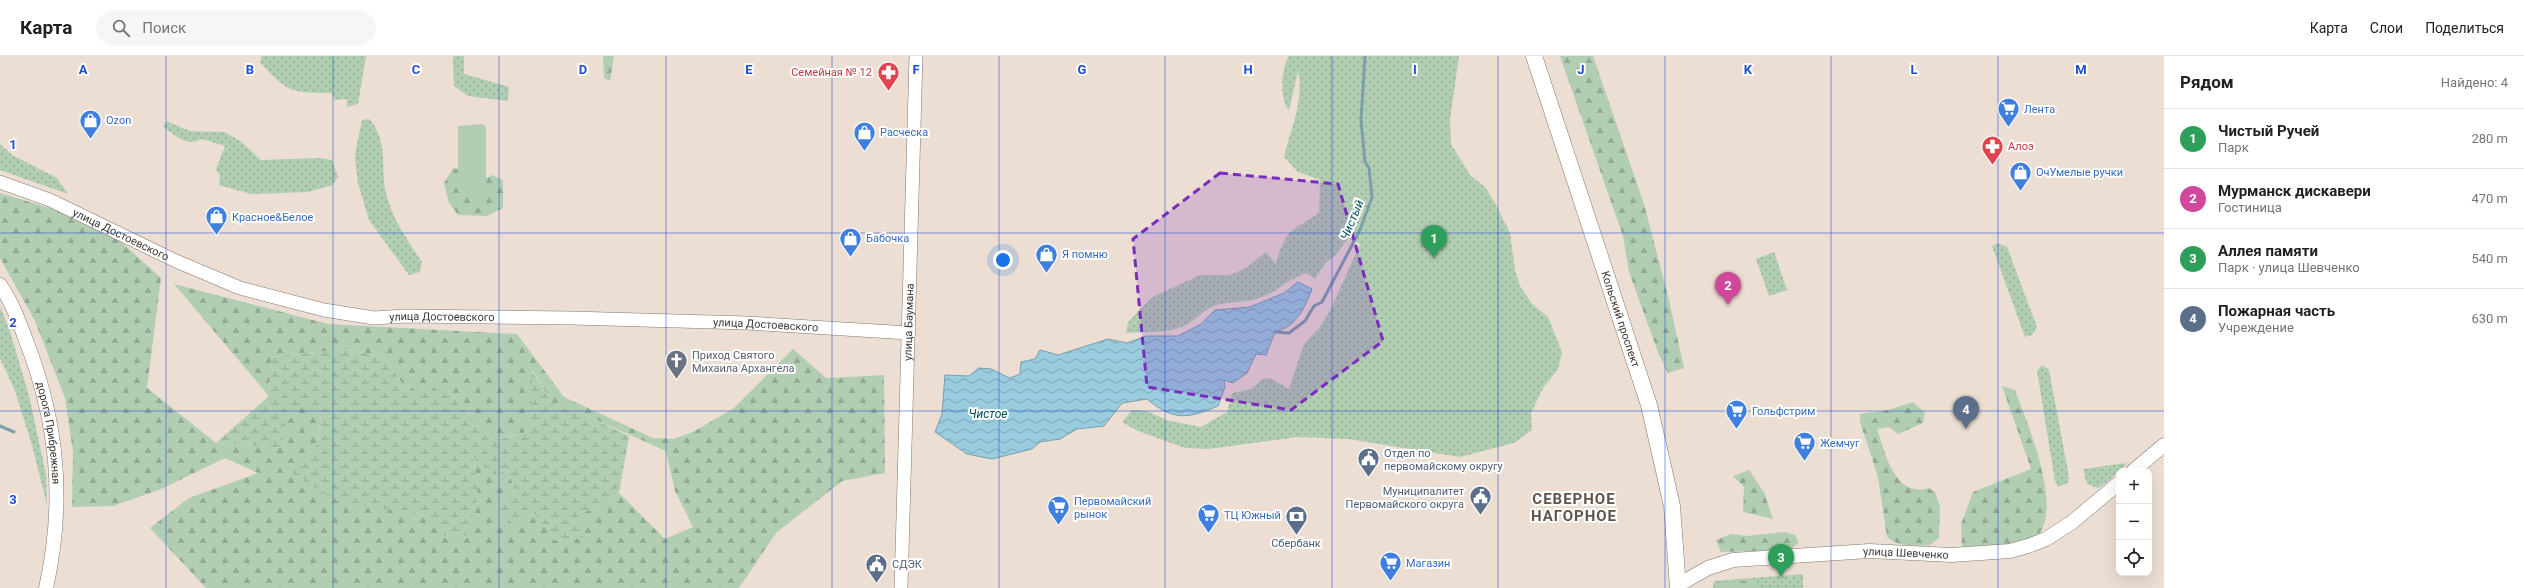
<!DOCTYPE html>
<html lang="ru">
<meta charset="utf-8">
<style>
body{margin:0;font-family:Roboto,sans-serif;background:#f6f6f6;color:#202124}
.controls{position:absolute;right:12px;bottom:12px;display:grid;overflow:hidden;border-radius:8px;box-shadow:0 4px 16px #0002}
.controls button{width:36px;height:36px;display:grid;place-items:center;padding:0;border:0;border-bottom:1px solid #e0e0e0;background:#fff;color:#202124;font:20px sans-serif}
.you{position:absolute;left:1003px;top:204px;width:14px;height:14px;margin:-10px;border:3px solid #fff;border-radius:50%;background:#1a73e8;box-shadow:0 0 0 6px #1a73e833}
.badge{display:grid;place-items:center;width:26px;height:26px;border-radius:50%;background:#db2777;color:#fff;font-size:13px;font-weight:700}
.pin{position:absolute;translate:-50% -33px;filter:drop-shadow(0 1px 2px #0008)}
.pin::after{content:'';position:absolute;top:21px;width:14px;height:12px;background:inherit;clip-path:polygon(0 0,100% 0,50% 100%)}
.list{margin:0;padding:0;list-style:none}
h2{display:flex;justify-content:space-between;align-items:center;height:52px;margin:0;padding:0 16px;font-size:17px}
h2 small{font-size:13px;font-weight:400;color:#757577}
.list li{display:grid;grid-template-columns:26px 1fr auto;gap:12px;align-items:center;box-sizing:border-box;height:60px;padding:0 16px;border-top:1px solid #e0e0e0}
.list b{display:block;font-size:15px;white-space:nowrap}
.list p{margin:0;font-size:13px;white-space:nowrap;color:#757577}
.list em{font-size:13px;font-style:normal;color:#757577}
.icon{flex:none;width:22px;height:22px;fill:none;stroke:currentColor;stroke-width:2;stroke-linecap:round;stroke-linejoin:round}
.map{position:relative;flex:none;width:2164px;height:532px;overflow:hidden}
header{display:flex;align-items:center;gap:24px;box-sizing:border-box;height:56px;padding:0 20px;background:#fff;border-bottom:1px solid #e0e0e0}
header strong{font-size:19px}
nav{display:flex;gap:22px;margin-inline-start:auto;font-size:14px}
.search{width:280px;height:36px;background:#f6f6f6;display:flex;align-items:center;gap:10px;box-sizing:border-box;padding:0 14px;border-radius:22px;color:#757577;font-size:15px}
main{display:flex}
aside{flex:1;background:#fff}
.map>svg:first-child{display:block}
</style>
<header>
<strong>Карта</strong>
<div class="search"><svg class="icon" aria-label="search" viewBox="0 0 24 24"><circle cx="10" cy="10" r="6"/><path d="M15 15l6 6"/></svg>Поиск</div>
<nav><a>Карта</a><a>Слои</a><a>Поделиться</a></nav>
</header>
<main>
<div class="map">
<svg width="2164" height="532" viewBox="0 0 2164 532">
<defs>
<pattern id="grass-dots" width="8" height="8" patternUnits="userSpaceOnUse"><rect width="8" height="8" fill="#b1ceb3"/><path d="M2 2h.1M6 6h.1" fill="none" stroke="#91a892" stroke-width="1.8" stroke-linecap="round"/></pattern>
<pattern id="forest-firs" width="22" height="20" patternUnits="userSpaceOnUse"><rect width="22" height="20" fill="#b1ceb3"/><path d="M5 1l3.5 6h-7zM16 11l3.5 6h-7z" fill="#91a892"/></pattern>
<pattern id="wetland-marsh" width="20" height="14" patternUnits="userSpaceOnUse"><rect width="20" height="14" fill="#b1ceb3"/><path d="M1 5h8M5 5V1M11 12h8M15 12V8" fill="none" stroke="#91a892"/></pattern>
<pattern id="water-waves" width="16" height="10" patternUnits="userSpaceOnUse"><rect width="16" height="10" fill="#99ccde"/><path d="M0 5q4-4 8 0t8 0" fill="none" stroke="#7ea6b5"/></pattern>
</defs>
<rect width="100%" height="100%" fill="#ecded2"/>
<path fill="url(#grass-dots)" d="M262,0h104l-8,48 -11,3v-8l-12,1 -4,-7c-40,0 -43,0 -71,-31z
M453,0h11v18l45,13 -1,14 -40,-5 -14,-10z
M1289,0h170l-9,64 1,24 19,31 15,12 10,16 15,30 5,37 5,16 12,18 16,13 14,35 -4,17 -15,19 -12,25 1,17 -18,13 -54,14 -112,-18 -50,-2 -90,12 -23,-1 -47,-17 -16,-9 10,-12 15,1 19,9 35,7 26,-15 5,-19 20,-4 10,-10 8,-1 19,11 15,-45 15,-16 12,-19 29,-65 -12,-6 -12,17 -9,6 -12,18 -8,-6c-20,6 -28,18 -45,24 -15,6 -30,4 -45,8 -12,3 -18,12 -28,18 -16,11 -44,9 -63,10l2,-11 23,-24 49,-23h30l16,-7 20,-16 10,12c9,-35 16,-33 43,-51l1,-33 -22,-8 -14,-15c7,-31 20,-53 14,-86l-9,39c-10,-11 -8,-41 0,-54z
M369,63c20,21 11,49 17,74 6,26 22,48 36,69l-2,10 -11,3 -40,-55 -11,-37 -2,-16 -1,-13 7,-34z
M166,65l24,10 35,1 15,9 21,19 60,-2 11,2 6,17 -6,8 -24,7 -57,2 -32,-9 1,-9 -4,-7 9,-23 -23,-7c-16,8 -25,-3 -39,-12z
M0,88l12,11 45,23 11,16 -68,-24z
M1998,187l9,4 30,80 -5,8 -7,2 -33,-91z
M1774,196l13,38 -18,6 -13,-37z
M0,251l9,21 20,68 17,78 1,31 -15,-60 -17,-54 -15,-33z
M2042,309l7,5 20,107 -1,6 -10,4 -3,-6 -18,-110z
M2127,407l-20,19 -9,6 -11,-4 -4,-15z
M1803,518v14h-90l1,-7z"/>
<path fill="url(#forest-firs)" d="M603,0h11l-4,25 -6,-3z
M1560,0h33l51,148 24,92 16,72 -16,5 -9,-18 -30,-83 -6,-36z
M453,112l5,1v21l28,2v-14l6,-3 11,5v28l-16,8 -29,-1 -9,-12 -5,-20z
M0,137l50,15 68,31 43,39 -14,110 69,55 67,5 4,-44 35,1 -4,38 -25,30 101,36 37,7 47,-20 -5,-40 21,19 13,-5 8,19 -20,21 85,3 24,-7 15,-13 46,46 28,-12 -18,-36 -9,-40 -81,-36 -32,-11 -20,-33 -3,60 -30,8 -29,-22 -24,-27h-40l-23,-33 -39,-8 -74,8 -2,39 -95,-112 154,40 189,10 47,63 89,41 20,1 20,-7 41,-24 59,-59 33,29 58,-3 1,98 -43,8 -66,52 -37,55h-533l-56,-60 39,-30 69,-25 -33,-15 -64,31 -48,17 -41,1 1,-55 -8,-54 -30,-77 -35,-63z
M2002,330l13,4c11,30 56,133 14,152 -10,4 -53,6 -67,7l-1,-25 12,-32 58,-23z
M1913,346l12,11 -2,10 -25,11 -9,-7 -12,2c8,23 17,69 52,59l6,4 5,15 -1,31 -9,7c-14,1 -33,2 -43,-8l-9,-60 -18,-55v-8l28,-4z
M1749,414l15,22 9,27 -30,-7 1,-25 -11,-11z
M1785,476l10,3 4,7 -9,8 -69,2 -5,-12 15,-6 15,2z
M1757,524v8h-40v-5z"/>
<path fill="url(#wetland-marsh)" d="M345,293l39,8 23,33h40l24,27 30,22 29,-8 2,-60 21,33 32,11 44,21 -10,57 -15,13 -24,7 3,25 -28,3 -22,-29 -20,12 -19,-13 21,-22 -8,-19 -13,5 -21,-18 5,39 -11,40h-24l-12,-20 -93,-14 -46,-29 26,-30 4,-38h-35l-4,43 -67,-5 53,-47 2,-39z"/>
<path fill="#b1ceb3" d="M483,68l3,3v65l-8,4 -16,1 -4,-7v-64z"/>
<path fill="url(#water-waves)" stroke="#7d9faa" d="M1298,226l14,7c-8,20 -15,37 -37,43l-9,23 -10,-1 -9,19 -14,10 -9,-3 1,7 -7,19c-30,13 -45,15 -71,-7l-25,4 -18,23 -27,3 -17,10 -20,3 -8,7 -40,10 -25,-5 -32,-22 7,-18 3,-39 24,1 10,-8 12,1 19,9 10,-4 1,-12 14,-3 5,-9 18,5 50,-16 19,4 19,-7h32l23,-12 14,-14 35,-3 34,-14z"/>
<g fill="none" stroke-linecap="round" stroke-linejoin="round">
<path stroke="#7d9faa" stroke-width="3" d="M1275,276l14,1 16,-12 9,-15 8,-4 38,-72 12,-33 -3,-29 -4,-6 -4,-42 4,-64
M0,370l14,6"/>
<defs>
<g id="tertiary">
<path id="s1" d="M0,126l50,18 126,61 64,27 84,22 50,8 31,-2 167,2 175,5 162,10"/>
<path id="s2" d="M901,532l15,-532"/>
</g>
<g id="secondary">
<path id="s3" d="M0,229c12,17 20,39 27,58 31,81 38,160 19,245"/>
<path d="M2133,415l31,-26"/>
<path id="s4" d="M1678,529l30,-17 25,-8 136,-9 83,4 58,-4 18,-5 18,-7 25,-16 48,-40"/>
</g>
<g id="primary">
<path id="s5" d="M1534,0l115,349 23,101 6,82"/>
</g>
</defs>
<use href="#tertiary" stroke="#83776c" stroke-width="14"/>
<use href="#secondary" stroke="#83776c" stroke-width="15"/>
<use href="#primary" stroke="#83776c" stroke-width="17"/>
<use href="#tertiary" stroke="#fff" stroke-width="13"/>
<use href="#secondary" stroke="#fff" stroke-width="14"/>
<use href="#primary" stroke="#fff" stroke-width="16"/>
</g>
<path fill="#7b2cbf" fill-opacity="0.2" stroke="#7b2cbf" stroke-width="3" stroke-dasharray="8 5" stroke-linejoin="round" d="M1220,117l118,11 45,157 -92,69 -144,-23 -14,-148z"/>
<path fill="none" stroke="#1d4ed8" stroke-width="1" stroke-opacity="0.55" d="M166,0v532M333,0v532M499,0v532M666,0v532M832,0v532M999,0v532M1165,0v532M1332,0v532M1498,0v532M1665,0v532M1831,0v532M1998,0v532M0,177h2164M0,355h2164"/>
<defs>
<symbol id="pharmacy-pin" viewBox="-11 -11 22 30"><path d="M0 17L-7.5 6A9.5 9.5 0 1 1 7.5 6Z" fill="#e0444e" stroke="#fff"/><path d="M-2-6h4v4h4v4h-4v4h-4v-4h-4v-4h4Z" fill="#fff"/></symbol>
<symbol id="supermarket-pin" viewBox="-11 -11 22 30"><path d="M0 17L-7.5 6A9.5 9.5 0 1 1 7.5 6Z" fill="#3f7fe0" stroke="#fff"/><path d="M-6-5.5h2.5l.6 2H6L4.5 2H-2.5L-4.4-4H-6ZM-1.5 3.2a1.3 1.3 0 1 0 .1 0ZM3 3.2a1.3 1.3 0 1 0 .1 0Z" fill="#fff"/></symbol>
<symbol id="shop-pin" viewBox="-11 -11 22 30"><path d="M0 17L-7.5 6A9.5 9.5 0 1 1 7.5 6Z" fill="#3f7fe0" stroke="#fff"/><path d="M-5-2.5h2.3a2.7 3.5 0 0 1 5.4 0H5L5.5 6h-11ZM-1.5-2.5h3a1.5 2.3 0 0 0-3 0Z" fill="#fff"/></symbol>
<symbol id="church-pin" viewBox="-11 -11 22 30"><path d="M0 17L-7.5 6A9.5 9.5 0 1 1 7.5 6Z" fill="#6b7280" stroke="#fff"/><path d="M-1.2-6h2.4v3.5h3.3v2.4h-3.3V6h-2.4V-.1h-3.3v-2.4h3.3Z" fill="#fff"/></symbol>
<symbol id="civic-pin" viewBox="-11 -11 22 30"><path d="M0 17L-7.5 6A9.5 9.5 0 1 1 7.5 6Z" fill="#5c6f8a" stroke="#fff"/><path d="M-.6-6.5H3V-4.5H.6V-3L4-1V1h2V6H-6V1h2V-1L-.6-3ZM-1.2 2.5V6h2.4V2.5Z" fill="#fff"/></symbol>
<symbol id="bank-pin" viewBox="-11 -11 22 30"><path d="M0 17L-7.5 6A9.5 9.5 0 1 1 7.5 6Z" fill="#5c6f8a" stroke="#fff"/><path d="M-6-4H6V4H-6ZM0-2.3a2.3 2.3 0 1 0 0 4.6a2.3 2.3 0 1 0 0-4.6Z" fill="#fff"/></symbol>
</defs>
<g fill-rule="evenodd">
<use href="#pharmacy-pin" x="876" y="4" width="25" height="34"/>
<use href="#supermarket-pin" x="1996" y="40" width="25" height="34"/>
<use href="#shop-pin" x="78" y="52" width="25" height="34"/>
<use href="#shop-pin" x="852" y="64" width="25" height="34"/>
<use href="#pharmacy-pin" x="1980" y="78" width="25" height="34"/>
<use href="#shop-pin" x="2008" y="104" width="25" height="34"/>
<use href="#shop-pin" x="204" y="148" width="25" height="34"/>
<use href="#shop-pin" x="838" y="170" width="25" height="34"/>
<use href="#shop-pin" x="1034" y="186" width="25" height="34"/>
<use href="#church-pin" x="664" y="292" width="25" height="34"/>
<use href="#supermarket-pin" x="1724" y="342" width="25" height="34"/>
<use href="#supermarket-pin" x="1792" y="374" width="25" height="34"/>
<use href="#civic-pin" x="1356" y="390" width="25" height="34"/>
<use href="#civic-pin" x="1468" y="428" width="25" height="34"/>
<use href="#supermarket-pin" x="1046" y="438" width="25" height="34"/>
<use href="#supermarket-pin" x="1196" y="446" width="25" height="34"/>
<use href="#bank-pin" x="1284" y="448" width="25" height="34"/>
<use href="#supermarket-pin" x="1378" y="494" width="25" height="34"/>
<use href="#civic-pin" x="864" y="496" width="25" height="34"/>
</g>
<g text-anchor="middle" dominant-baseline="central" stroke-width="4" stroke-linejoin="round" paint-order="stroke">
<g font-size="11" fill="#be3a42" stroke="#fff" text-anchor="end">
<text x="872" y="16">Семейная № 12</text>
<text x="2008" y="90" text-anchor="start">Алоэ</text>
</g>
<g font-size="11" fill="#366cbe" stroke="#fff" text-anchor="start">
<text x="2024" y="53">Лента</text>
<text x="106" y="64">Ozon</text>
<text x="880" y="76">Расческа</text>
<text x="2036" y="116">ОчУмелые ручки</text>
<text x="232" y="161">Красное&amp;Белое</text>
<text x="866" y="182">Бабочка</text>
<text x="1062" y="198">Я помню</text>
<text x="1752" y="355">Гольфстрим</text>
<text x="1820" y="387">Жемчуг</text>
<text x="1074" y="445">Первомайский<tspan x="1074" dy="13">рынок</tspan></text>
<text x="1224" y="459">ТЦ Южный</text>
<text x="1406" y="507">Магазин</text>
</g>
<g font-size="11" fill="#3d3732" stroke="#fff">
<text stroke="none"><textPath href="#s1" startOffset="132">улица Достоевского</textPath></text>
<text stroke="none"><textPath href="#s1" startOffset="468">улица Достоевского</textPath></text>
<text stroke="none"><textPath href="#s5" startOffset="277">Кольский проспект</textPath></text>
<text stroke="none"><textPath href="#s2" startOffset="266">улица Баумана</textPath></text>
<text stroke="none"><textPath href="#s1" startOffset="792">улица Достоевского</textPath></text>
<text stroke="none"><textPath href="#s3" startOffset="157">дорога Прибрежная</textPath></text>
<text stroke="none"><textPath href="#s4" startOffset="234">улица Шевченко</textPath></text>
</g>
<g font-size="11" fill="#5b616d" stroke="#fff" text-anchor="start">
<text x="692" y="299">Приход Святого<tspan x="692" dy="13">Михаила Архангела</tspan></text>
</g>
<g font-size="11" fill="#4e5e75" stroke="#fff" text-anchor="start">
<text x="1384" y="397">Отдел по<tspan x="1384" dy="13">первомайскому округу</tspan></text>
<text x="1464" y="435" text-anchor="end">Муниципалитет<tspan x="1464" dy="13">Первомайского округа</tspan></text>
<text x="1296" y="487" text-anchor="middle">Сбербанк</text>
<text x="892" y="508">СДЭК</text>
</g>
<g font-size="12" font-style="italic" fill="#004d5f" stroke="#fff">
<text transform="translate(1352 164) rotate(-67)">Чистый</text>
<text x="988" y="358">Чистое</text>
</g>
<g font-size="15" font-weight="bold" letter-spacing="1" fill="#61554b" stroke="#fff">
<text x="1574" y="443">СЕВЕРНОЕ<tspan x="1574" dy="17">НАГОРНОЕ</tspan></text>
</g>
</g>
<g font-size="13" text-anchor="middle" font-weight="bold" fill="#1d4ed8" stroke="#fff" stroke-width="4" stroke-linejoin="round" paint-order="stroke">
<text x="83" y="18">A</text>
<text x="250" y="18">B</text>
<text x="416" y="18">C</text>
<text x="583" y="18">D</text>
<text x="749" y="18">E</text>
<text x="916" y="18">F</text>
<text x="1082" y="18">G</text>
<text x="1248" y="18">H</text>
<text x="1415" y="18">I</text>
<text x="1581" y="18">J</text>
<text x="1748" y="18">K</text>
<text x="1914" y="18">L</text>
<text x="2081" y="18">M</text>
<text x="13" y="93">1</text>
<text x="13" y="271">2</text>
<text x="13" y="448">3</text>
</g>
</svg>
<div class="controls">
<button>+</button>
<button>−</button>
<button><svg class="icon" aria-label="locate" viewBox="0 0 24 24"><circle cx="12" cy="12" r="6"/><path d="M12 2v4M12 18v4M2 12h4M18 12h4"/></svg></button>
</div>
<div class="you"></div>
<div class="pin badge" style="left:1434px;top:202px;background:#2e9e5b">1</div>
<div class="pin badge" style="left:1728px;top:249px;background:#d1479c">2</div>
<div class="pin badge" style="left:1781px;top:521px;background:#2e9e5b">3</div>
<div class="pin badge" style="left:1966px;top:373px;background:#5c6f8a">4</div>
</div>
<aside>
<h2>Рядом<small>Найдено: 4</small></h2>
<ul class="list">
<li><span class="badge" style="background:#2e9e5b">1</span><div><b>Чистый Ручей</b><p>Парк</p></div><em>280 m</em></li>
<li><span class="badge" style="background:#d1479c">2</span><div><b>Мурманск дискавери</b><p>Гостиница</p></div><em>470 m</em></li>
<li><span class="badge" style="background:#2e9e5b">3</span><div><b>Аллея памяти</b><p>Парк · улица Шевченко</p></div><em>540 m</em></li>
<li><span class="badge" style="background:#5c6f8a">4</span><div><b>Пожарная часть</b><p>Учреждение</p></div><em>630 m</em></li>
</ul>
</aside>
</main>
